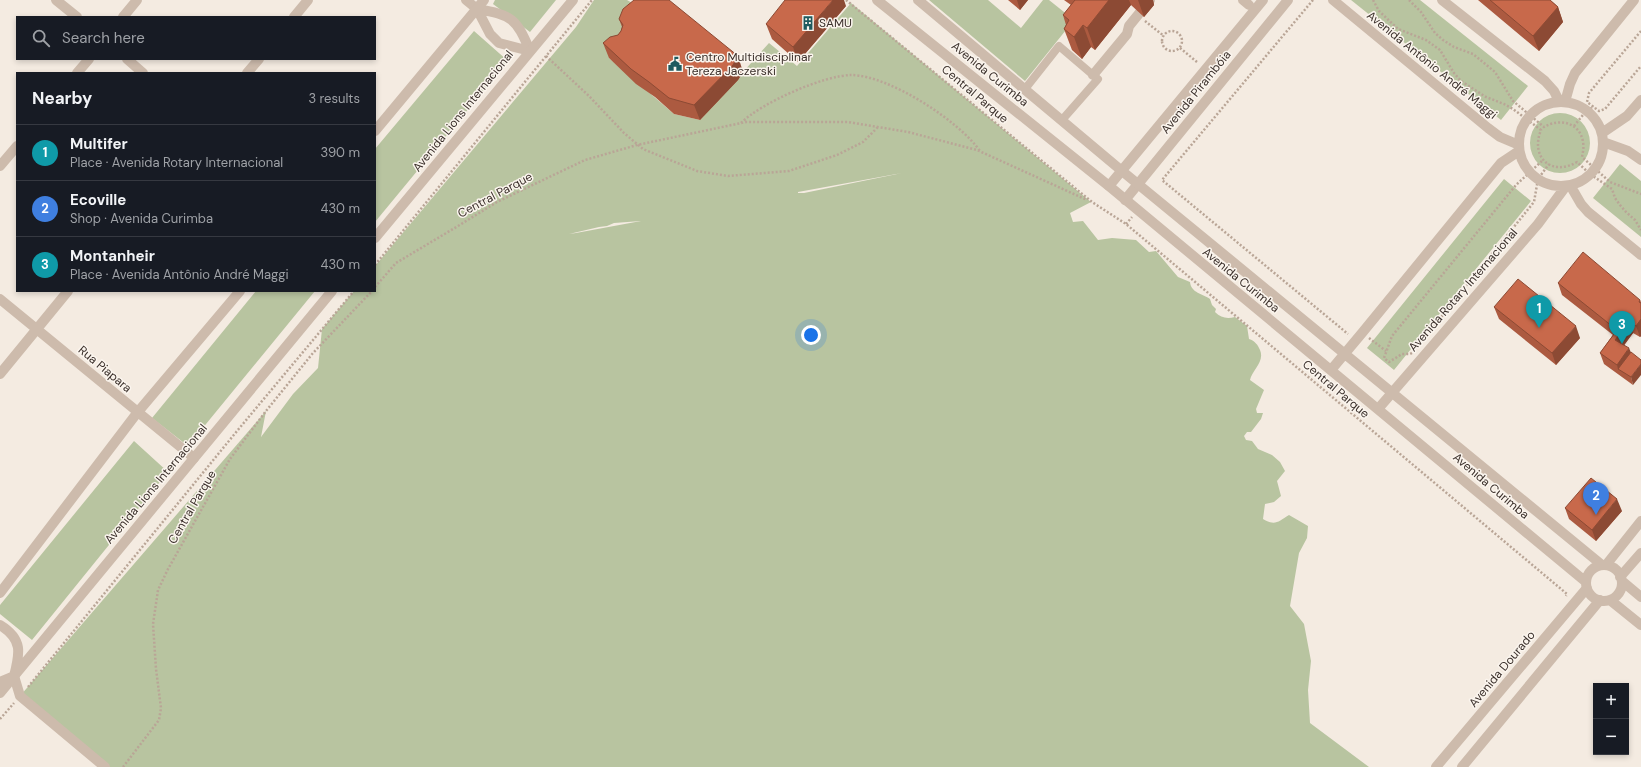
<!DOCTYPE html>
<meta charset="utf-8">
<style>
body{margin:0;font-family:"DM Sans",sans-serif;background:#242831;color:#f1f3f6}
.controls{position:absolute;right:12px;bottom:12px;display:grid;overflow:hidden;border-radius:0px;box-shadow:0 2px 6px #0003}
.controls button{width:36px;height:36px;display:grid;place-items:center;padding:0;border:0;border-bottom:1px solid #363941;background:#171b24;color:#f1f3f6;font:20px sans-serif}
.you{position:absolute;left:811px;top:335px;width:14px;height:14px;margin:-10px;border:3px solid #fff;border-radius:50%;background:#1a73e8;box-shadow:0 0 0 6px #1a73e833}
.badge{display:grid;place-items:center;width:26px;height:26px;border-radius:50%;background:#2563eb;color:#fff;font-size:13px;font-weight:700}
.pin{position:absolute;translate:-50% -33px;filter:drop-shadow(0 1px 2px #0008)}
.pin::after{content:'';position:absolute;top:21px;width:14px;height:12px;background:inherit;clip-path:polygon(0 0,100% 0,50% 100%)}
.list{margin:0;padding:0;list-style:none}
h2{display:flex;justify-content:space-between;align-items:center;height:52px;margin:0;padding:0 16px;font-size:17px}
h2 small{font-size:13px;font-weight:400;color:#9ea1a6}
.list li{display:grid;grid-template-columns:26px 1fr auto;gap:12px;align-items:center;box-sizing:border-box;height:56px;padding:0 16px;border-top:1px solid #363941}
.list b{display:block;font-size:15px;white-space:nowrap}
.list p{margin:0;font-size:13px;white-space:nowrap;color:#9ea1a6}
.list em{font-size:13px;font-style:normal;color:#9ea1a6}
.icon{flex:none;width:22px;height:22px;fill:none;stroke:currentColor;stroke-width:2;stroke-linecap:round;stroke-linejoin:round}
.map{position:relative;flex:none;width:1641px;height:767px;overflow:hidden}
.search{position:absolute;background:#171b24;box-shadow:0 2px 6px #0003;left:16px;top:16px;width:360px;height:44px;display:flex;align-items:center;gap:10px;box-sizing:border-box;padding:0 14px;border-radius:0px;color:#9ea1a6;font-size:15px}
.panel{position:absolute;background:#171b24;box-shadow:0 2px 6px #0003;left:16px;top:72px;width:360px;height:220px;border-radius:0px}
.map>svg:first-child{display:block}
</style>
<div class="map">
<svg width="1641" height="767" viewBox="0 0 1641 767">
<rect width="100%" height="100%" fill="#f4ebe1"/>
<path fill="#b8c4a0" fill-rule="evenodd" d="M495,0h61l-26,32 -37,-28z
M594,0h33l19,11 -37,47 65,56 26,6 69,-77 28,23 54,-63 240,199 -21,11 3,9 10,-1 15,19 14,-2 24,2 13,12 7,-1 22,26 12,5c1,11 13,12 20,17l2,6 4,4 -1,3c6,6 12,7 20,5l12,9 2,13c6,2 9,6 11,11 5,12 -8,20 -10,30l14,10 -8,19 1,4h6l-2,6 -10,13h-4l-3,4 2,4 6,1 6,8 14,6 8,7 5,9 -8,10 4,15 -7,6 -9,2 -2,15c12,7 15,3 26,-4l19,11 -1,12 -8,15 -9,53 14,18 7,37 -3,29 2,33 59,44h-1265l-84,-71 246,-285 -5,26 32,-43 25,-26 4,-39 32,-38h21v-25l201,-239zM902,173l-98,20h-6v-1zM641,221l-65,12 -7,1 30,-7 8,-1 7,-3z
M929,0h59l33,28 22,-28h6l25,20 -49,61z
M1351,0h69l108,86 -27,34z
M474,31l34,30 -133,161v-73z
M1530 143a30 30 0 1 1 60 0a30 30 0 1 1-60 0Z
M1620,164l21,17v56l-48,-39z
M1504,179l27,22 -137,169 -27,-22z
M256,291h59l-127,155 -36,-28z
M134,441l34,31 -136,168 -32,-26v-9z"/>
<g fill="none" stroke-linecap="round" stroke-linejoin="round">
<path stroke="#b9a596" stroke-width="2.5" stroke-dasharray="2 2" stroke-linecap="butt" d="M846,0l246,202 34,22 441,370 -1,2
M1313,0l-151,180 186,154
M1373,0l6,11 19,18 28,11 14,10 14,23 7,8 25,16 18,7 9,5 28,21c-11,27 10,47 36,32l13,12 22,15 3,9 5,7 6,7 9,8 6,10
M1409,0l12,12 14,21 8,7 11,7 19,7 22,18 18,29 31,26c15,-9 36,-5 39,15 1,5 0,10 -1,15l28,25 31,12
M1145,21l19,15
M1162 41a10 10 0 1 1 20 0a10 10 0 1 1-20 0Z
M1641,31l-52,62 -2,9 12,9 6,-2 36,-43
M1180,48l17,14
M546,56l43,40 35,37 19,16 54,22 31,5 61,-5 48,-16 26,-13 15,-15
M741,123c20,-20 83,-48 111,-48 38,1 107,46 128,76
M1574,126l13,-16 7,-3
M1126,224l6,-7
M375,265l217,-265
M375,287l21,-24 62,-37 39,-24 88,-42 52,-15 109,-23h102l60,10 69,18 110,50
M1434,326l100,-124 4,-23 11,-15
M1369,338l17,13
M1412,353l-2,1h-8l-13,8 -5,-4 8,-22 124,-151 27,-25
M28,687l209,-256 117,-140
M0,719l14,-16
M123,767l36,-47 2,-12 -5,-39 -3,-45 5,-34 10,-21 62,-110 36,-48 47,-58 59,-62"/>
<path stroke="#cdbbac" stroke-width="8" d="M1025,89l34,-43 34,29 5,4 -36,41"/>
<path stroke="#cdbbac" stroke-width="10" d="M56,0l21,17
M466,0l11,9 13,25 9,9 31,8c-14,-33 -18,-36 -53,-42
M1243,0l6,5
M123,17l14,-17
M294,17l14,-17
M127,59l16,14
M77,73l12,-14
M247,73l12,-14
M1093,75l34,-41 2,-8 21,-26
M0,166l17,-20
M1109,186l154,-186
M1125,200l163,-200
M0,299l194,159
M0,374l68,-83
M14,676l6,20 85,71"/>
<path stroke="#cdbbac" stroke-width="10" d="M877,0l232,186 477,396
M918,0l204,171 480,394
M1333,0l155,128 12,9 19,8
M1442,0l103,81 9,10 5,10
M1519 144a42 42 0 1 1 84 0a42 42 0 1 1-84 0Z
M1565,102l5,-18 5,-11 59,-73
M375,131l109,-131
M1602,133l25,-17 14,-16
M1603,142l25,9 13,9
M1570,185l11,19 7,8 53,43
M375,238l198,-238
M1331,370l31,-37 139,-170 18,-12
M1378,409l160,-185 28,-38
M1606,565l35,-44
M1586 583a18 18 0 1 1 36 0a18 18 0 1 1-36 0Z
M1620,577l21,-24
M1622,581l19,16
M0,593l137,-180 103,-122
M1610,600l31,25
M0,625c23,14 20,28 14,51l-14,6
M0,693l332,-402
M1436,767l151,-179
M1462,767l138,-167"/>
</g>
<path fill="#ac5a40" d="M1008,0h20l-8,10z
M1064,0h89l1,5 -10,12 -13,-12 -36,45 -4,-3 -9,12 -10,-9 -8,-21 2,-4 -3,-10 8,-10z
M1478,0h72l8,7 5,15 -24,29z
M846,6l-48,56 -26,-23 -6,-15z
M619,19l124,53 -5,8 -38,40 -26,-6 -19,-17 -19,-13 -27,-26 -6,-15 15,-8 3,-4 1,-4z
M1558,283l82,17 1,2v34l-1,1 -7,-4 -9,12 9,40 -29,-21 -4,-11 13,-18 -51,-40z
M1494,307l86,31 -24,27 -57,-46z
M1565,508l57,3 -26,30 -27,-22z"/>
<path fill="#8c4a34" d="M833,0h11l2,6 -48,56 -5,-15z
M1017,0h11l-8,10z
M1109,0h20l2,5 -36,45 -8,-22z
M1138,0h15l1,5 -10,12z
M1558,7l5,15 -24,29 -6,-15z
M1083,25l8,22 -9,12 -8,-22z
M738,56l5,16 -5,8 -38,40 -6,-15z
M1641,319v17l-1,1 -4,-11z
M1629,322l4,11 -13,18 -5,-11z
M1576,326l4,12 -24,27 -4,-12z
M1629,348l5,11 -16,10 -1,-4z
M1641,364v11l-8,10 -2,-8z
M1617,499l5,12 -26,30 -4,-11z"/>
<path fill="#c8694b" stroke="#8c4a34" d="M634,0h35l69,56 -5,9 -39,40 -25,-7 -20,-16 -18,-13 -28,-26 7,-6 8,-2 3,-4 2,-6 -4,-6 4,-10z
M785,0h48l-40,47 -27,-23z
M1075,0h34l-22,28 -4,-3 -9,12 -10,-8 5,-9 -6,-5z
M1490,0h60l8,7 -25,29z
M1583,252l57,48 -1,2 2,1v16l-5,7 -7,-4 -14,18 14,8 -12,17 -17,-12 17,-23 -59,-47z
M1518,279l58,47 -24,27 -58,-46z
M1631,352l10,8v4l-10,13 -13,-8z
M1591,478l26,21 -25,31 -27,-22z"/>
<defs>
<symbol id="building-bare" viewBox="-9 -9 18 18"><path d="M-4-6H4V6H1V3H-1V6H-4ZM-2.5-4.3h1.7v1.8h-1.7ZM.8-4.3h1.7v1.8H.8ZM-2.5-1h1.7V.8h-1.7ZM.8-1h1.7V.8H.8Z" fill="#1f5a5e" stroke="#fbf5ee" stroke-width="2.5" paint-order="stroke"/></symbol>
<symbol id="civic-bare" viewBox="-9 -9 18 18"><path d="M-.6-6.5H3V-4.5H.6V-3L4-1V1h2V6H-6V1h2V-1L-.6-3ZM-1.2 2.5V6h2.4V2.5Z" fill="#1f5a5e" stroke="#fbf5ee" stroke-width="2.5" paint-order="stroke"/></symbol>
</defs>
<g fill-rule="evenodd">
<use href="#building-bare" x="798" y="13" width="20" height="20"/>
<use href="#civic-bare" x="665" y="54" width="20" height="20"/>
</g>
<g text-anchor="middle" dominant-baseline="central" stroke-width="3" stroke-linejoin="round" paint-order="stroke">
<g font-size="12" fill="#3b302b" stroke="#fbf5ee" text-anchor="start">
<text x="819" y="23">SAMU</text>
<text x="686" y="57">Centro Multidisciplinar<tspan x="686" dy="14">Tereza Jaczerski</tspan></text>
</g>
<g font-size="12" fill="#3b302b" stroke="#fbf5ee">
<text transform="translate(1432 65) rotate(39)">Avenida Antônio André Maggi</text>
<text transform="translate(990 74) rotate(39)">Avenida Curimba</text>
<text transform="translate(1196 92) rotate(-51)">Avenida Pirambóia</text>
<text transform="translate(975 94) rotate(40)">Central Parque</text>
<text transform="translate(463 111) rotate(-51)">Avenida Lions Internacional</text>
<text transform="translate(495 195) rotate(-28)">Central Parque</text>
<text transform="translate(1241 280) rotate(39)">Avenida Curimba</text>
<text transform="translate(1463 290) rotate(-49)">Avenida Rotary Internacional</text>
<text transform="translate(105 369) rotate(40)">Rua Piapara</text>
<text transform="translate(1336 389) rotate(40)">Central Parque</text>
<text transform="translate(156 484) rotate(-50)">Avenida Lions Internacional</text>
<text transform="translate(1491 486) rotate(40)">Avenida Curimba</text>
<text transform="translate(192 507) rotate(-60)">Central Parque</text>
<text transform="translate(1502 669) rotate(-50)">Avenida Dourado</text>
</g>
</g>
</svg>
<div class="controls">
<button>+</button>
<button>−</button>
</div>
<div class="you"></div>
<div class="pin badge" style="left:1539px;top:328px;background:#0f9aa8">1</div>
<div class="pin badge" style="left:1596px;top:515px;background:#3f7fe0">2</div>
<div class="pin badge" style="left:1622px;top:344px;background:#0f9aa8">3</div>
<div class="search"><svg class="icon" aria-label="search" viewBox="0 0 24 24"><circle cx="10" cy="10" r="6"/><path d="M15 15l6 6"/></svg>Search here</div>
<section class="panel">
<h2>Nearby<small>3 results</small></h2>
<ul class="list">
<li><span class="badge" style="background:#0f9aa8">1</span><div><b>Multifer</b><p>Place · Avenida Rotary Internacional</p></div><em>390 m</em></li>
<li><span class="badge" style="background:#3f7fe0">2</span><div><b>Ecoville</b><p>Shop · Avenida Curimba</p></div><em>430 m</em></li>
<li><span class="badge" style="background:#0f9aa8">3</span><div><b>Montanheir</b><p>Place · Avenida Antônio André Maggi</p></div><em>430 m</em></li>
</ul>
</section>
</div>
